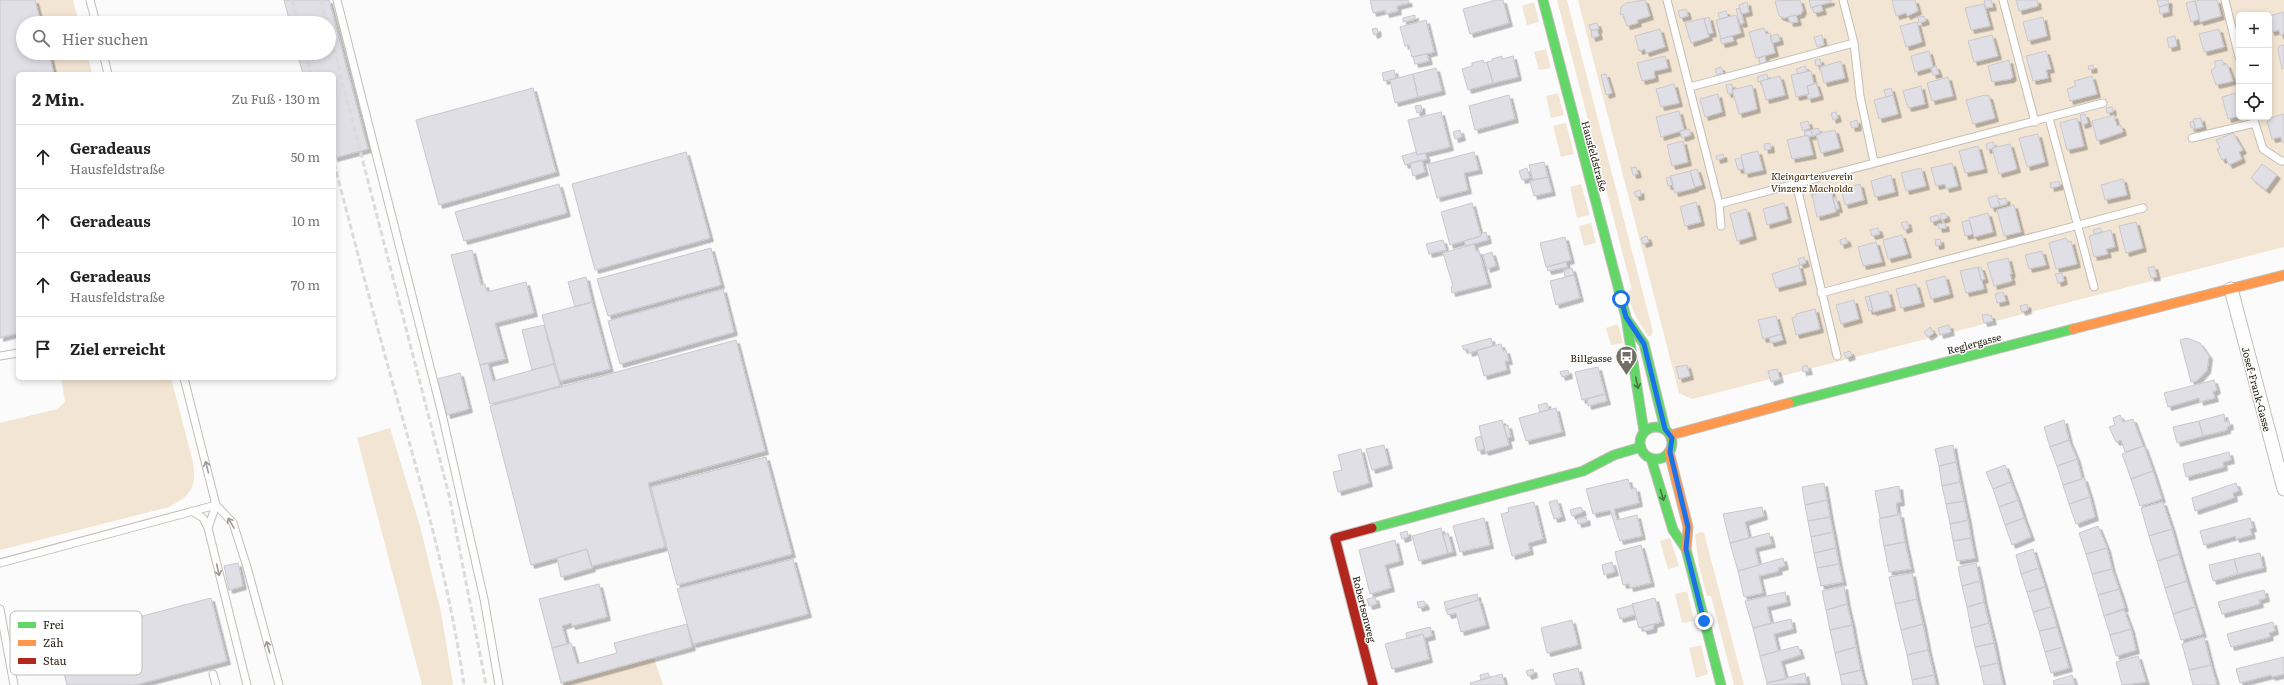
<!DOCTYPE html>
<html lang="de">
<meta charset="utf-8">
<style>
body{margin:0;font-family:Literata,serif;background:#f2f2f2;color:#222}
.controls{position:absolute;right:12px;top:12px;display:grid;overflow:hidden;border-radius:6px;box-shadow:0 2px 6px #0003}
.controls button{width:36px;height:36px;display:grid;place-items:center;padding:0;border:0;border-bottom:1px solid #e0e0e0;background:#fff;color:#222;font:20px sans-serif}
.stop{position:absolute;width:12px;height:12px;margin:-9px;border:3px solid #1a73e8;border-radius:50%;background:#fff}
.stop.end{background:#1a73e8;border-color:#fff;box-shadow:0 1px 4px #0008}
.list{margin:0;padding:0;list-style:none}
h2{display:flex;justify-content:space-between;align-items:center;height:52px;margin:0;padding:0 16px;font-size:17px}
h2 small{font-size:13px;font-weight:400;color:#767676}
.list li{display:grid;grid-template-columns:26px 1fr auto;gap:12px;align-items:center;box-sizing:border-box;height:64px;padding:0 16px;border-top:1px solid #e0e0e0}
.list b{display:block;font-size:15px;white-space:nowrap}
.list p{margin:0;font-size:13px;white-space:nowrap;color:#767676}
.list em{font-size:13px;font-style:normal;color:#767676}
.icon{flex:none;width:22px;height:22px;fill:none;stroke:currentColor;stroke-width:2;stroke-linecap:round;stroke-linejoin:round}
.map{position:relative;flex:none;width:2284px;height:685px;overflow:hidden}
.search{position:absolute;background:#fff;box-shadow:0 2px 6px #0003;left:16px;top:16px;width:320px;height:44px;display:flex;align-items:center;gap:10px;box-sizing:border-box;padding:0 14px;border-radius:22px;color:#767676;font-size:15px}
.panel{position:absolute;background:#fff;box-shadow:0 2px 6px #0003;left:16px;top:72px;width:320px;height:308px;border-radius:6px}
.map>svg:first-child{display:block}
</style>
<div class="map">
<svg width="2284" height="685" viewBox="0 0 2284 685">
<defs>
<filter id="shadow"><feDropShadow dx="3.5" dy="3.5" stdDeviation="0" flood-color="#0004"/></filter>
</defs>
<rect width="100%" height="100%" fill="#fbfbfb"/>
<path fill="#f3e5d3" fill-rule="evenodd" d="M35,0h38l6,23h-38z
M1557,0h10l86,332 -2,4h-3l-12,-19 -6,-15 -1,-11 3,-1z
M1578,0h706v247l-592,152 -13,-6zM2239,15h30v102h-30z
M1534,2l5,20 -12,3 -5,-19z
M1546,49l5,19 -12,2 -5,-18z
M49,53h38l5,21h-38z
M1558,93l6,22 -13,3 -5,-22z
M1566,123l8,31 -13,3 -8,-31z
M1581,184l9,31 -13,3 -7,-31z
M1591,223l5,20 -12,3 -5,-20z
M1618,324l5,19 -12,2 -5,-17z
M61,378h110l22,84c4,25 -2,34 -24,45l-169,43v-127l57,-14 8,-7z
M390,428l30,98 21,86 12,73h-31l-65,-247z
M1702,532l2,1 40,152h-10l-23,-89h-4l-8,-30 -4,-32z
M1670,538l9,28 -11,3 -8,-28z
M1687,591l7,30 -12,2 -7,-29z
M1701,645l7,29 -12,4 -7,-30z
M654,658l9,27h-102v-2z"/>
<path fill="#e0dfe6" stroke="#c9c8ce" filter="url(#shadow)" d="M0,0h35l6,23h-18v30h26l5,21h-36v259l-18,5z
M284,0h45l39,149 -34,9v-84h-31l-6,-21h32v-30h-39z
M1370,0h38l1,3 -12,3 1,5 -12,3 -1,-4 -12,3z
M1496,0h7l6,23 -39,11 -7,-25z
M1645,0l5,16 -13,4 1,3 -11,3 -4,-12 -3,1 1,-8 5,-4z
M1800,0l3,10 -2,4 -17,4 -5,-2 -4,-15z
M1809,0h22v2l-20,6z
M1892,0h23l3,11 -11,5 -1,-3 -10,3z
M1984,0h7l2,7 -7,1z
M2016,0h21l1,6 -19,5z
M2157,0h11l1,4 -10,3z
M2200,0h17l4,16 -21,6 -5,-21z
M2195,1l5,18 -9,3 -5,-19z
M1747,2l2,10 -8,2 -2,-9z
M1984,4l6,22 -19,4 -6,-22z
M2168,4l1,8 -9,2 -1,-7z
M1821,5l2,6 -9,2 -2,-6z
M1740,8l4,15 -4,1 -4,-15z
M1686,9l2,7 -8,2 -2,-7z
M1726,11l2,6 -8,2 -2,-6z
M2284,12v22l-4,1 -1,-5 -8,2 -2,-16z
M1415,15v4l-12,3v-4z
M1736,15l5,18 -20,6 -5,-19z
M1796,15l2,7 -8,1 -2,-6z
M1924,16l2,5 -7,2 -1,-6z
M1709,17l4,16 -5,1 -4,-15z
M2043,17l4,19 -19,5 -5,-19z
M1704,18l5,19 -18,6 -6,-20z
M1426,20l8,32 -22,5 -3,-12 -4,1 -5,-19z
M1917,22l5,20 -16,5 -6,-21z
M1597,23l2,6 -8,2 -2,-6z
M1377,28l1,5 -4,2 -2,-6z
M1764,28l2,6 4,-1 5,20 -19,5 -7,-26z
M1597,29l2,7 -7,2 -1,-7z
M1660,29l5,18 -19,6 -1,-4 -6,2 -4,-15z
M2219,29l5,18 -20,5 -5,-18z
M1778,34l2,7 -8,2 -2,-7z
M1822,35l2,10 -7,2 -3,-10z
M1992,35l6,21 -24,6 -6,-21z
M1732,36l2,5 -12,3 -2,-5z
M2175,36l2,10 -8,2 -2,-10z
M2284,45v23l-2,1 -4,-19 1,-4z
M1929,51l4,16 -18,5 -4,-16z
M2046,51l5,18 -5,1 2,8 -15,3 -7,-25z
M1427,54l2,7 -14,3 -2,-7z
M1502,56v3l11,-3 5,21 -25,6 -6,-21 5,-1v-2z
M1665,56l3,12 -14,3 1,7 -13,3 -5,-18z
M1765,56l1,6 -6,2 -1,-6z
M1820,59l1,6 -5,1 -1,-6z
M1483,60l1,3 3,-1 6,21 -25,7 -6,-21 10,-3v-3z
M2009,60l4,17 -2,2 -19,3 -4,-16z
M2222,60l2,5 3,-1 6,17 -17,4 -5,-15 4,-2v-7z
M1841,61l4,17 -21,5 -4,-16z
M2093,65l1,4 -5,1 -1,-4z
M1805,66l2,5 -9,3 -2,-5z
M1936,66l3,8 -6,1 -2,-7z
M1721,67l2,6 -6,2 -2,-6z
M1436,68l6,23 -24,6 -5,-23z
M1394,70l2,8 -12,3 -2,-8z
M1811,71l3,13 -7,2 2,8 -13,3 -5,-22z
M1413,74l5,23 -23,6 -5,-23z
M1606,74l6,19 -6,2 -5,-20z
M1767,74l1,5 -10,3 -1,-5z
M1780,76l5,19 -19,5 -5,-19z
M2092,76l5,18 -27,7 -3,-12 9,-3 -2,-5z
M1948,77l5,19 -21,5 -5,-18z
M1816,83l4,13 -12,3 -1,-4 2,-1 -2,-8z
M1674,84l5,19 -18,4 -5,-18z
M1732,84l1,9 -5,1 -2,-9z
M1752,85l5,24 -18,5 -7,-24z
M1921,86l4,18 -17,4 -5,-17z
M533,88l23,84 -117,33 -23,-85z
M1891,88l2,7 -7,2 -2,-7z
M2236,93l3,23 -11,3 -6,-22z
M1718,94l4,18 -17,5 -5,-18z
M1509,95l6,24 -40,11 -6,-24z
M1893,95l5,19 -19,5 -5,-19z
M1985,95l4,1 6,22 -22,6 -7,-24z
M1421,105l1,6 -5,2 -2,-7z
M2112,107l1,5 -6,1 -1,-5z
M1679,111l5,19 -23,7 -5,-20z
M1441,112l9,35 -33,8 -9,-35z
M1836,112l2,6 -5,2 -2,-7z
M2085,114l3,9 -6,2 -2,-10z
M2284,114v28h-2l-1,-5 -9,2 -5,-18h3l-1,-3z
M2114,115l3,11 4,-1 2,7 -26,9 -5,-20z
M2077,118l7,28 -17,4 -7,-27z
M2201,118l2,9 -8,2 -2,-10z
M1857,120l1,7 -6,1 -2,-6z
M1808,121l2,7 -7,3 -3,-8z
M2194,121l1,7h-4l-1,-6z
M1818,128l2,6 -7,2 -2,-6z
M1689,129l2,6 -9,3 -2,-7z
M1460,130l2,7 -7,2 -2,-7z
M1811,130l2,6h-8l-1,-4z
M1835,130l5,18 -19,5 -5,-19z
M2233,133l10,17 -4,2 3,7 -13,6 -3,-7 -4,2 -5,-11 3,-1 -4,-8z
M2038,134l7,28 -18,5 -8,-29z
M1808,135l5,20 -21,4 -5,-19z
M1683,141l5,21 -16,4 -5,-21z
M1993,142l2,6 -8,2 -1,-6z
M1770,143l1,6 -6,1 -1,-6z
M2010,144l7,25 -18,5 -7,-26z
M1978,146l6,23 -19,4 -6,-22z
M1758,151l5,19 -18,4 -4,-19z
M686,152l24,86 -115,32 -23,-86z
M1416,152l1,3 8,-2 2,6 -22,6 -3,-9z
M1474,152l5,18 -15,3 4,17 -31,8 -9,-34z
M1723,154l1,4 -7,2 -1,-4z
M1741,158l3,11 -6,1 -3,-11z
M1422,160l3,12 -12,4 -3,-13z
M1544,162l4,15 -15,3 -4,-15z
M1952,163l6,23 -12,3 -1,-5 -9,2 -5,-18z
M2262,164l15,11 -11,15 -15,-12z
M1636,167l2,7 -5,1 -2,-7z
M1527,168l3,10 -8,2 -3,-9z
M1921,168l5,18 -20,5 -5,-18z
M1697,169l5,16 -7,2 -5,-16z
M1690,171l5,17 -20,5 -5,-17z
M1891,175l4,17 -20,5 -4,-16z
M1548,177l4,15 -18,4 -4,-15z
M1671,177l2,8 -5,1 -2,-8z
M2123,179l4,16 -22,5 -4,-15z
M2059,181l1,5 -9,2 -1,-5z
M559,184l8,29 -103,28 -9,-29z
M1860,184l4,16 -19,5 -4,-16z
M1816,188l1,5 -8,1 -1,-4z
M1640,190l1,6 -5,1 -2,-5z
M1831,190l5,22 -19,5 -5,-22z
M1997,195l3,11 -9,2 -3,-10z
M1833,198h3l3,11h-3z
M2006,198l1,6 -7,2 -2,-6z
M1696,202l5,20 -16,4 -5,-19z
M1472,203l9,33 -31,9 -9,-33z
M1784,203l4,16 -21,6 -4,-16z
M2014,205l7,27 -17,4 -7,-26z
M1746,209l7,27 -16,5 -7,-27z
M1945,213l2,5 -6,2 -1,-6z
M1988,213l5,19 -19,5 -5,-19z
M1938,215l1,5 -8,2 -1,-5z
M1969,220l4,14 -8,2 -3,-14z
M1907,221l2,7 -5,2 -3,-7z
M2136,222l7,26 -17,5 -7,-27z
M1945,223l1,5 -7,1 -1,-5z
M1878,228l2,6 -8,2 -2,-6z
M2100,228l2,4 -8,2 -1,-4z
M2111,230l4,17 -9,2 2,5 -14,3 -5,-21z
M1486,232l2,8 -22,6 -2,-5 17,-5 -1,-2z
M1902,235l6,19 -20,5 -5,-19z
M1647,236l2,6 -6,2 -2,-6z
M1565,237l6,23 -25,7 -6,-24z
M1846,238l2,5 -7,2 -1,-5z
M2066,238l2,4 3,-1 6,23 -21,5 -7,-26z
M1940,239l1,6 -5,1 -1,-6z
M1443,240l3,10 -17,4 -3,-10z
M1876,242l6,20 -19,4 -5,-19z
M1474,244l2,7h3l9,33 -36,9 -1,-6 2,-1 -10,-33z
M711,248l10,37 -113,31 -11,-37z
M472,250l9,35 4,-1 2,8 39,-10 8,31 -39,10 10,36 -25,6 -29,-110z
M2042,251l4,14 -17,4 -4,-14z
M1492,252l4,14 -9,3 -4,-14z
M1804,257l2,6 -6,2 -2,-6z
M2008,258l4,16h-2l2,7 -18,5 -7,-23z
M1566,262l1,5 -19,4 -1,-4z
M1799,265l4,16 -27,7 -4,-14z
M2154,266l3,11 -6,1 -3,-10z
M1978,267l6,22 -18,4 -6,-22z
M1981,267l4,12 -4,1 -3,-12z
M1572,268l2,7 -9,2 -1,-7z
M2062,273l2,8 -6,2 -3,-9z
M1574,275l6,23 -24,7 -6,-24z
M1945,276l5,18 -19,5 -5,-18z
M586,277l6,25 -17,5 -7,-25z
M1916,284l5,19 -20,5 -5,-19z
M723,289l11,43 -114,32 -12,-43z
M1888,291l4,16 -19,5 -4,-16z
M2003,292l3,9 -9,2 -2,-9z
M1869,296l4,14 -4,1 -4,-14z
M1854,300l5,19 -18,5 -5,-19z
M592,302l18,67 -50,12 -18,-66z
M2027,304l1,6 -6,2 -2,-6z
M1815,309l5,20 -24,6 -4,-17 4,-1v-3z
M1988,314l1,2 2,-1 2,6 -9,2 -2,-8z
M1776,316l5,18 -18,5 -5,-19z
M544,325l10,39 -22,6 -10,-40z
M1949,325l2,7 -11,3 -2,-7z
M1930,327l4,6 -6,4 -4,-5z
M1781,334l2,6 -12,3 -2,-5z
M1491,338l2,8 -24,7 -1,-4 -4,1 -2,-4z
M2187,338l13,5 9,13 -2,14 -10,11 -6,1 -11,-42z
M736,340l29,111 -117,32 17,64 -73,19 -5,-17 -56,16 -41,-159z
M1501,344l2,7 3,-1 3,11h-4l2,9 -23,6 -7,-26z
M1850,351l2,5 -6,2 -2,-5z
M488,363l5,18 61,-17 6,22 -70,18 -10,-39z
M1687,365l3,11 -11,3 -3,-12z
M1807,365l2,6 -6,1 -1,-5z
M1598,367l7,27 -23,6 -7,-28z
M1777,369l3,10 -9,3 -3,-11z
M1568,370l1,5 -7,2 -2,-5z
M460,373l9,36 -22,6 -10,-36z
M2214,380l3,10 -4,2 2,6 -15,4 -1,-4 -31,9 -4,-14z
M1605,394l2,7 -19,5 -1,-7z
M1547,403l2,7 -9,2 -2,-7z
M1556,408l6,24 -36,9 -7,-23z
M2224,414l1,8 4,-1 1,5 -3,1v3l-24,6 -4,-15z
M2120,415l3,7 10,-3 10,27 -18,6 -4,-12 -5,2 -7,-15 6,-2 -2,-7z
M1502,420l7,25 -24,7 -6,-26z
M2064,420l5,20 -19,7 -6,-20z
M2199,421l4,15 -26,7 -4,-16z
M1508,425l3,12 -4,1 -3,-12z
M1481,436l4,13 -7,2 -3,-13z
M2069,440l8,19 -20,7 -7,-19z
M1384,445l5,20 -17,5 -6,-21z
M1953,445l3,17 -17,4 -4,-17z
M2144,446l9,25 -22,8 -9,-25z
M1361,449l8,34 -31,9 -5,-20 9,-2 -4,-15z
M2229,452l2,8 -8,2 1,5 -38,10 -3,-13z
M766,457l26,97 -115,31 -26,-98z
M2077,459l5,20 -19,6 -6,-19z
M1956,462l4,20 -18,4 -3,-20z
M2005,465l6,17 -18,7 -7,-17z
M2153,471l9,28 -22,7 -9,-27z
M2084,478l6,19 -21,7 -6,-19z
M1628,479l3,10 5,-1 3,15 -25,6 3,11 20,-5 5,21 -22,5 -10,-31 -17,4 -7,-25z
M1960,482l4,19 -18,3 -4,-18z
M2011,482l7,18 -19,7 -6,-18z
M1824,483l3,17 -22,5 -3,-18z
M2236,483l3,8 -6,2 1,5 -39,13 -3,-13z
M1899,486l2,16 -5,1 2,12 -18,3 -5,-27z
M2090,497l5,20 -19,7 -7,-20z
M1557,500l5,17 -8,2 -5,-17z
M1827,500l3,17 -22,4 -3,-16z
M2018,500l6,18 -19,7 -6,-18z
M1964,501l4,19 -18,4 -4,-20z
M1534,502l9,37 -15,4 2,8 -18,5 -11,-42 8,-2 -1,-4z
M2163,502l9,27 -23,7 -8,-28z
M1581,507l2,5 -11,4 -2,-6z
M1762,507l2,9 -19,6 4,16 -19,5 -7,-29z
M1900,514l5,28 -21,4 -5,-27z
M1586,517l1,5 -9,2 -1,-5z
M1830,517l3,15 -22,5 -3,-16z
M1484,518l6,27 -30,7 -7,-26z
M2024,518l7,19 -19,8 -7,-20z
M2250,518l3,10 -3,1 2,6 -16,4 -1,-3 -31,9 -4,-14z
M1968,520l3,18 -18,3 -3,-17z
M2098,526l9,22 -21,6 -7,-21z
M1441,528l7,25 -29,8 -7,-25z
M2172,529l7,25 -22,7 -8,-25z
M1407,531l1,6 -6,2 -2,-6z
M1833,532l3,16 -22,5 -3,-16z
M1448,533l5,19 -5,1 -5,-18z
M1769,533l3,11 -17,4 4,17 -21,6 -8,-28z
M1971,538l4,20 -18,3 -4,-20z
M1395,540l5,21 -15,4 6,23 -21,6 -11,-44z
M1905,542l6,27 -22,3 -5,-26z
M1641,545l10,38 -21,5 -1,-4 -6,1 -8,-33z
M1836,548l3,16 -22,4 -3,-15z
M2107,548l5,21 -20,5 -6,-20z
M587,549l5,19 -31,9 -4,-19z
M2033,549l6,19 -18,6 -5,-19z
M2260,553l3,15 -25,6 -4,-15z
M2179,554l8,27 -22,7 -8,-27z
M1783,558l2,8 -7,2 1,3 -20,5 4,17 -19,4 -6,-26z
M793,559l15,55 -115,30 -16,-55z
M2234,559l4,15 -25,7 -4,-16z
M1612,562l3,10 -11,3 -2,-10z
M238,563l5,23 -14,4 -5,-24z
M1976,563l4,18 -18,5 -4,-19z
M1839,564l4,18 -22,4 -4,-18z
M2039,568l6,19 -18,5 -6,-18z
M2112,569l7,20 -21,6 -6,-21z
M1912,573l5,26 -22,5 -6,-27z
M1980,581l4,21 -17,5 -5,-21z
M2187,581l8,26 -22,7 -8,-26z
M599,584l8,33 -35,9 -1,-3 -9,3 5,18 -15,4 -13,-49z
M1844,586l3,18 -21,6 -4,-19z
M2045,587l6,20 -18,5 -6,-20z
M2119,589l6,19 -21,8 -6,-21z
M2264,590l2,8 -7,2 1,4 -38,10 -4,-12z
M1785,592l2,10 -20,5 4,16 -18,5 -8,-27z
M1477,594l1,6 -32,10 -2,-8z
M1375,597l2,7 -8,2 -2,-7z
M211,598l16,63 -92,24h-68l-12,-46z
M1655,598l6,24 -22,6 -7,-24z
M1917,599l6,25 -22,6 -6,-26z
M1479,600l7,25 -25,7 -5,-19 -8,2 -2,-5z
M1424,601l2,5 -7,2 -2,-6z
M1984,602l5,21 -18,5 -4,-21z
M1847,604l5,21 -22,5 -4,-20z
M1633,605l2,10 -15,4 -3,-10z
M2051,607l6,20 -18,4 -6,-19z
M2195,607l8,27 -22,6 -8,-26z
M2124,610l7,19 -21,6 -6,-19z
M1791,619l2,10 -19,5 4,17 -18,5 -7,-28z
M1572,620l6,25 -31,8 -6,-25z
M2273,622l2,9 -6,2 1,4 -39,10 -4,-13z
M1989,623l5,20 -19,4 -4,-19z
M687,624l5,23 -131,36 -9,-35 19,-5 6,21 40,-11 -3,-10z
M1654,624l-1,5 -9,2 -2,-4z
M1923,624l5,26 -21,5 -6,-25z
M1852,625l4,22 -21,6 -5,-23z
M1430,627l2,9 -8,2 -1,-4 -16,5 -1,-6z
M2057,627l6,20 -18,5 -6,-21z
M2131,629l5,21 -20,6 -6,-21z
M1423,634l6,25 -37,10 -7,-25z
M2204,637l7,28 -22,5 -7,-26z
M1994,643l4,20 -18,4 -5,-20z
M1798,646l3,9 -20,6 5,18 -19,4 -7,-27z
M1856,647l5,23 -21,5 -5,-22z
M2063,647l6,21 -18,5 -6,-21z
M1928,650l6,25 -22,5 -5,-25z
M2138,656l8,26 -24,3 -6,-23z
M2284,657v17l-12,3 -1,-2 -31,8 -4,-14z
M1998,663l5,22h-19l-4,-18z
M2211,665l6,20h-24l-4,-15z
M1578,668l4,17h-26l-3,-11z
M1533,669l1,5 -6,2 -2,-5z
M1861,670l4,15h-23l-2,-10z
M1488,673l2,4 -9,3 -1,-5z
M1805,673l2,10 -40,2v-2z
M1502,674l3,11h-34l-1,-2z
M1934,675l2,10h-23l-1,-5z
M2072,675l3,10h-21l-1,-4z"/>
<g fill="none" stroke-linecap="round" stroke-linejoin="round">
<defs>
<path id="lane" d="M90,0l6,23
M337,0l105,414 42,185 15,86
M1667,0l52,204 2,22
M1843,0l11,43 6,53 14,66
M2003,0l32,122
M2225,0l14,57
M103,53l5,21
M1690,87l164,-44
M2253,117l10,32 18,12h3
M2049,118l45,169
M2192,138l63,-15
M1796,183l41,173
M1719,204l384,-101
M1821,293l322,-85
M0,356l18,-3
M184,378l32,127 17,18 14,44 32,118
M216,505l-8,23 39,157
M192,511l11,7 5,10
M0,563l216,-58
M0,609l14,76
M213,674l3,11"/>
<path id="street" d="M2231,289l53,200"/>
<path id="fast" d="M1543,0l83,317 18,115
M1626,318l18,26 21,85
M1789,403l284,-74
M1640 443a16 16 0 1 1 32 0a16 16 0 1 1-32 0Z
M1651,458l22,72 13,19 35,136
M1372,528l211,-57 31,-16 27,-8"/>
<path id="slow" d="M2073,329l211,-54
M1671,435l118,-32
M1669,452l19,75 -2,22"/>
<path id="jam" d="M1372,528l-37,10 38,147"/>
</defs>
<use href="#lane" stroke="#c2beb8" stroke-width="9"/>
<use href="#street" stroke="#c2beb8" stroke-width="15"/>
<use href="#fast" stroke="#c2beb8" stroke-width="11"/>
<use href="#slow" stroke="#c2beb8" stroke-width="11"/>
<use href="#jam" stroke="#c2beb8" stroke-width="11"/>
<use href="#lane" stroke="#fefefe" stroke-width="7"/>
<use href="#street" stroke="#fefefe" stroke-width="13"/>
<use href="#fast" stroke="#63d668" stroke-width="9"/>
<use href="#slow" stroke="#ff974d" stroke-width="9"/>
<use href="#jam" stroke="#b3261e" stroke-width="9"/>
<path stroke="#dcdbda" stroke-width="3" stroke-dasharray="6 3" stroke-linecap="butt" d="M292,0l6,23
M321,0l6,23
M329,30l120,465 37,190
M305,53l6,21
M334,163c17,65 34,130 52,196 30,108 62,214 78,326"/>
</g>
<defs><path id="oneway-shaft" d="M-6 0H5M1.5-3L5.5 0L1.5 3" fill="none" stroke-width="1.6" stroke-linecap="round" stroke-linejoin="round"/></defs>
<g stroke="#467b3e">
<use href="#oneway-shaft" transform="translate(1637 383) rotate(78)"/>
<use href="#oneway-shaft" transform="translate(1662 495) rotate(73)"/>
</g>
<g stroke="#9e9a95">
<use href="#oneway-shaft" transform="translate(207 467) rotate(-104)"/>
<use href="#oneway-shaft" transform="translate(231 523) rotate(-121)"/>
<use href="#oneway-shaft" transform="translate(218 570) rotate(77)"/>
<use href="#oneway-shaft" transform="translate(268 647) rotate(-105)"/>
</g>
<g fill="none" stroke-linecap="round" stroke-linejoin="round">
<path stroke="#1a73e8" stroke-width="5" d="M1621,299l5,18 18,27 21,85 7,9 -2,14 18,75 -2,22 18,72"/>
</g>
<defs>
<symbol id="bus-pin" viewBox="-11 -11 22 30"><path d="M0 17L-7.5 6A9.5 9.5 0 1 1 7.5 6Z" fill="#726d66" stroke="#fff"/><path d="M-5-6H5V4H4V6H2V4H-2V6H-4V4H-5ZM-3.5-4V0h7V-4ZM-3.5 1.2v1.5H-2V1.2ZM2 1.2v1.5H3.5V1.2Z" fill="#fff"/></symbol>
</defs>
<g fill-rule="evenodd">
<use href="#bus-pin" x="1614" y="344" width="25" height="34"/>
</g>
<g text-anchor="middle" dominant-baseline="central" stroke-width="3" stroke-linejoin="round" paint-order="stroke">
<g font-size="10" fill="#292015" stroke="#fff">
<text transform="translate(1595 156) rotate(75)">Hausfeldstraße</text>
<text transform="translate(1974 343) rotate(-15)">Reglergasse</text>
<text transform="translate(2257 389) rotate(75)">Josef-Frank-Gasse</text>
<text transform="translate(1365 609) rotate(76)">Robertsonweg</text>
</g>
<g font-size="10" font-style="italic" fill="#402700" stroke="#fff">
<text x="1812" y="175">Kleingartenverein<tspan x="1812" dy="12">Vinzenz Macholda</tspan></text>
</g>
<g font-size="10" fill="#292015" stroke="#fff" text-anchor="end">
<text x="1612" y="357">Billgasse</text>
</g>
</g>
<rect x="10" y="611" width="132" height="64" rx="6" fill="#fff" stroke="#bfbcb9" stroke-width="1"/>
<rect x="18" y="622" width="18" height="6" fill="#63d668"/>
<rect x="18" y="640" width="18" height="6" fill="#ff974d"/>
<rect x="18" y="658" width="18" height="6" fill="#b3261e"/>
<g font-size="11" fill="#292015">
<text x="43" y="629">Frei</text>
<text x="43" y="647">Zäh</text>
<text x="43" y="665">Stau</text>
</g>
</svg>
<div class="controls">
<button>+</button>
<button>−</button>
<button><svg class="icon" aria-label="locate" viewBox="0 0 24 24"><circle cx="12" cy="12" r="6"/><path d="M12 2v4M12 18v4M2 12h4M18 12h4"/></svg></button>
</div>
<div class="stop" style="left:1621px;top:299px"></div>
<div class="stop end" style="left:1704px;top:621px"></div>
<div class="search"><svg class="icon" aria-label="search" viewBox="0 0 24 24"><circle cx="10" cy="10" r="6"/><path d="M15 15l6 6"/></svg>Hier suchen</div>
<section class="panel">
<h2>2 Min.<small>Zu Fuß · 130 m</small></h2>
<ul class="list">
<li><svg class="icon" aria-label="ahead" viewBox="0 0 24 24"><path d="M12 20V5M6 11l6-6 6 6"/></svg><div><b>Geradeaus</b><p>Hausfeldstraße</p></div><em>50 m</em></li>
<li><svg class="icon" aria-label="ahead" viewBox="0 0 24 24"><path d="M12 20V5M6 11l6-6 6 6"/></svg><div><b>Geradeaus</b></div><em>10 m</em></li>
<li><svg class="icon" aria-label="ahead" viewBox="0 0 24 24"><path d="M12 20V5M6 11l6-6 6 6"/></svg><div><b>Geradeaus</b><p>Hausfeldstraße</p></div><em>70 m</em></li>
<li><svg class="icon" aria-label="arrive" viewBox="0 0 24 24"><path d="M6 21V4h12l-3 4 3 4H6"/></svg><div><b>Ziel erreicht</b></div></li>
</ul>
</section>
</div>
